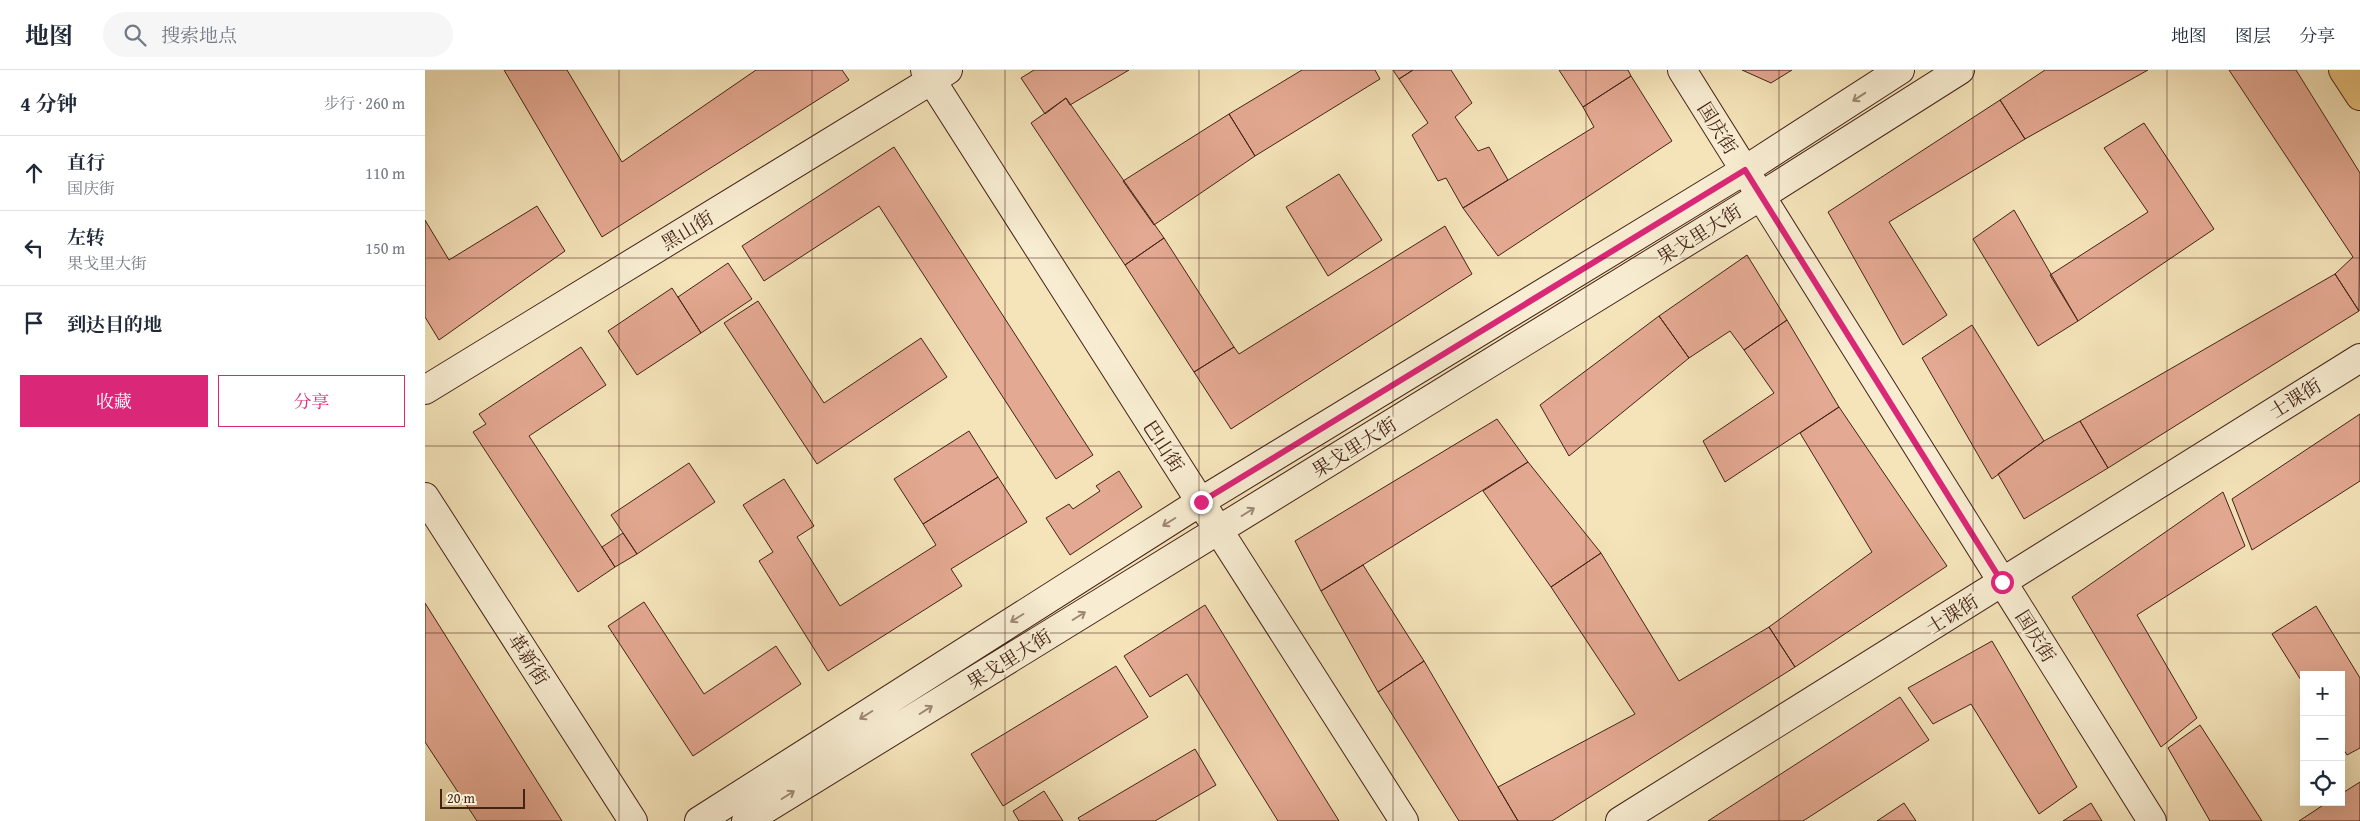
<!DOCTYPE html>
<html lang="zh">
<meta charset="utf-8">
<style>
body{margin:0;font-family:"Gentium Book Plus","Noto Serif SC",serif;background:#f6f6f7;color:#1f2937}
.controls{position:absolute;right:15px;bottom:15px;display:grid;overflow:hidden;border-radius:0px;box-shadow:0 5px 20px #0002}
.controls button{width:45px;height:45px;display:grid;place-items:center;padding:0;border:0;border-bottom:1px solid #e0e1e3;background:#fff;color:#1f2937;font:25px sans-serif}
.scale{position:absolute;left:15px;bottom:12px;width:85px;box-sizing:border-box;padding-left:5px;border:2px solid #442317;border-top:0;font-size:14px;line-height:18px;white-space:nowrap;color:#442317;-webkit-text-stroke:4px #f8edd2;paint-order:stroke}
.stop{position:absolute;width:15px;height:15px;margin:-11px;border:4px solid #db2777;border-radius:50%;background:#fff}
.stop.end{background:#db2777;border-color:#fff;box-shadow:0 1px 5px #0008}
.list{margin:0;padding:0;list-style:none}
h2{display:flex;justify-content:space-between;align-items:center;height:65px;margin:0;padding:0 20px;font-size:21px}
h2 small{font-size:16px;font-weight:400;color:#747a83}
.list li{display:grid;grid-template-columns:32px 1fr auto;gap:15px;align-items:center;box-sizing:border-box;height:75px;padding:0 20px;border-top:1px solid #e0e1e3}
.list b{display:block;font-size:19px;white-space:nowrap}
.list p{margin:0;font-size:16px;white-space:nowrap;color:#747a83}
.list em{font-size:16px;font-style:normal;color:#747a83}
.actions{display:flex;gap:10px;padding:15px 20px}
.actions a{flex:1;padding:11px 0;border:1px solid #db2777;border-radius:0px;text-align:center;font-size:18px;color:#db2777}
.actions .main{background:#db2777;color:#fff}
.icon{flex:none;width:28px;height:28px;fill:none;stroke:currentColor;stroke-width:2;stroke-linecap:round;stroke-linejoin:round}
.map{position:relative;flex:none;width:1935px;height:751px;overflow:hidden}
header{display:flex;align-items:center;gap:30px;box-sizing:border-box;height:70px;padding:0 25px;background:#fff;border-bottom:1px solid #e0e1e3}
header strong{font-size:24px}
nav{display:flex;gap:28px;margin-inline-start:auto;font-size:18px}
.search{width:350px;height:45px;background:#f6f6f7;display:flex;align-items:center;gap:12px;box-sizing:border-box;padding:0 18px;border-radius:28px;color:#747a83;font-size:19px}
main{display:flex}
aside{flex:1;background:#fff}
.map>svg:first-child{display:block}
</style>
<header>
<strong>地图</strong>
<div class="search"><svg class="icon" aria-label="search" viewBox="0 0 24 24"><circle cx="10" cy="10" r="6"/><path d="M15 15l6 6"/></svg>搜索地点</div>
<nav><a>地图</a><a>图层</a><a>分享</a></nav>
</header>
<main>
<aside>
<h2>4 分钟<small>步行 · 260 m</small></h2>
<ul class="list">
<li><svg class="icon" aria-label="ahead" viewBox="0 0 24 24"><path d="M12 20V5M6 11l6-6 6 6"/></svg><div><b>直行</b><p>国庆街</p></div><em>110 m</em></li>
<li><svg class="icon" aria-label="left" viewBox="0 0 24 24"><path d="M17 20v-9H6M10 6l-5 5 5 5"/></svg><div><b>左转</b><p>果戈里大街</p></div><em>150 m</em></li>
<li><svg class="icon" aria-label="arrive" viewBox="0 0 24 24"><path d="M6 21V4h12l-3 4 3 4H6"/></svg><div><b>到达目的地</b></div></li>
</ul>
<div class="actions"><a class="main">收藏</a><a>分享</a></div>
</aside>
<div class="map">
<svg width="1935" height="751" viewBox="0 0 1935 751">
<rect width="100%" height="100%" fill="#f5e4ba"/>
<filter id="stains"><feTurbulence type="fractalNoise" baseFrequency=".004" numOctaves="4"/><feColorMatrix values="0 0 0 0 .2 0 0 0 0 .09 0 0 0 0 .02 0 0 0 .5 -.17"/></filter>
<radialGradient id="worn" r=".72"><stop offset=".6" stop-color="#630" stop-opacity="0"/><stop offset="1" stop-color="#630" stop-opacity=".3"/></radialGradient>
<path fill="#e4a992" stroke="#442317" d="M79,0h63l55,92 134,-92h86l7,10 -247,157z
M609,0h95l-59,35 -4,-7 -21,16 -24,-36z
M877,0h73l5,9 -125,77 -26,-42z
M968,0h20l-14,9z
M988,0h38l21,33 -17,14 23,34 11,-4 19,33 -45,28 -17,-30 -8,3 -26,-46 16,-12 -29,-44z
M1134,0h69l3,6 -48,31z
M1317,0h50l-21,13z
M1620,0h103l-123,69 -25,-39z
M1804,0h67l64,103 -1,138 -24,-37 18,-17z
M1206,6l41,65 -174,115 -35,-48 131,-81 -11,-20z
M641,28l98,140 -39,27 -94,-142z
M1575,30l25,39 -136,83 58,93 -44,30 -75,-133z
M804,44l26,42 -101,69 -31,-44z
M1719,53l70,106 -136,92 -28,-46 98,-63 -44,-64z
M469,77l199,308 -37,24 -177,-273 -115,75 -22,-35z
M914,104l43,66 -54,36 -42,-69z
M112,136l28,45 -126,89 -14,-23v-97l24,40z
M1589,140l64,111 -40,25 -65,-107z
M1020,156l27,48 -241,155 -37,-57 40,-25 5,7z
M739,168l70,109 -40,25 -69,-107z
M1322,185l40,65 -43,30 -14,-19 -41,27 -30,-42z
M303,193l24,36 -51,34 -23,-36z
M1910,204l24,37 -251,157 -28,-47z
M247,218l29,45 -64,42 -29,-44z
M333,231l66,102 97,-65 26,39 -130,87 -93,-141z
M1234,246l30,42 -120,98 -29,-51z
M1362,250l52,87 -114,75 -22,-41 71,-48 -30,-43z
M1547,255l72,116 -52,38 -70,-121z
M156,277l25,38 -77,51 86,131 -37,25 -105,-160 13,-8 -7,-10z
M1414,337l108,159 -152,101 -26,-40 103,-75 -72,-119z
M1935,344v67l-108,69 -20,-51z
M1072,349l31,43 -207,129 -26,-50z
M1655,351l28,47 -84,51 -26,-45 46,-33z
M544,361l29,46 -75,47 -29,-45z
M1103,392l73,91 -50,34 -68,-96z
M264,393l26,39 -78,52 -26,-39z
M694,401l23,36 -72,48 -24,-37 23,-14 4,5 27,-18 -4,-5z
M573,407l29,45 -76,47 11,17 -134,85 -69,-110 14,-9 -30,-47 41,-26 30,47 -17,11 43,69 96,-61 -13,-21z
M1798,422l22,54 -108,69 60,103 -36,29 -89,-150z
M198,463l14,21 -22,13 -13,-20z
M1176,483l78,128 90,-54 26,40 -243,154h-34l-20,-34 137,-73 -84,-127z
M938,495l61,96 -46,31 -57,-101z
M219,532l60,92 72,-48 25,38 -108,72 -85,-130z
M0,533l137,218h-85l-52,-79z
M780,535l134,216h-61l-91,-147 -37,23 -26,-41z
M1891,536l44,72v70l-13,7 -6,-10v-70h-37v10l-32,-51z
M1567,571l85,146 -38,27 -68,-110 -38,20 -25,-36z
M999,591l74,126 20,34h-59l-81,-129z
M691,596l32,51 -145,89 -32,-52z
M1475,627l29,43 -126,81h-95z
M1775,655l62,96h-52l-42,-73z
M770,679l21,36 -61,36h-75l-2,-3z
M1935,712v39h-61l29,-19h13v-8z
M619,721l19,30h-44l-6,-10z
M1479,733l12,18h-39z
M1666,733l11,18h-39z"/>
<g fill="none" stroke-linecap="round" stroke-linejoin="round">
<defs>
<path id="secondary" d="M500,0l479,751
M1257,0l470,751
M0,320l523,-320
M0,427l208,324
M274,751l501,-319 545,-332 155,-100
M321,751l1015,-625 199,-126
M1195,751l740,-463"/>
<path id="highway" d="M1918,0l17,26"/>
</defs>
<use href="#secondary" stroke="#442317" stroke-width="30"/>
<use href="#highway" stroke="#442317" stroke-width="30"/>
<use href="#secondary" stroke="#f8edd2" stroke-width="28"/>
<use href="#highway" stroke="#eac27d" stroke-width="28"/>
</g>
<defs><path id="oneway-shaft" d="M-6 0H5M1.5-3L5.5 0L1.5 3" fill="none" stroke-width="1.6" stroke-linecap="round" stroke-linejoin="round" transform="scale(1.25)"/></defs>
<g stroke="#9e8874">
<use href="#oneway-shaft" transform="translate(1434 27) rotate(147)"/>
<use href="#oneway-shaft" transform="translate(823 442) rotate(-32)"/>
<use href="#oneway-shaft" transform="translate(744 452) rotate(148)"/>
<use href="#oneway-shaft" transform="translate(654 546) rotate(-32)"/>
<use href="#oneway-shaft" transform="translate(592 548) rotate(148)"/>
<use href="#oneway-shaft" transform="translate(501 640) rotate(-32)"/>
<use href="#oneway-shaft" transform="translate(441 645) rotate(148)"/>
<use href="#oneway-shaft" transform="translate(363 725) rotate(-32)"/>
</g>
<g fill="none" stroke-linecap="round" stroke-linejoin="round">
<path stroke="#db2777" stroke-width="6" d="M776,432l544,-332 257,412"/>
</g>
<path fill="none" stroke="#442317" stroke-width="1" stroke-opacity="0.55" d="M194,0v751M387,0v751M580,0v751M774,0v751M968,0v751M1161,0v751M1354,0v751M1548,0v751M1742,0v751M0,188h1935M0,376h1935M0,563h1935"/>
<g text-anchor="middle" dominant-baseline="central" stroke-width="5" stroke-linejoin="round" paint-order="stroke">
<g font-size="19" fill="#442317" stroke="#f8edd2">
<text transform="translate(1293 58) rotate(58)">国庆街</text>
<text transform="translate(262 160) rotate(-31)">黑山街</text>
<text transform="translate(1274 164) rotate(-32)">果戈里大街</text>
<text transform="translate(1870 328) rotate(-32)">士课街</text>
<text transform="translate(739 376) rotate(57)">巴山街</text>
<text transform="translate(929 377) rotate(-32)">果戈里大街</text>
<text transform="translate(1527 544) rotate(-32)">士课街</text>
<text transform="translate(1611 566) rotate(58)">国庆街</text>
<text transform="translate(104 589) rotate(57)">革新街</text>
<text transform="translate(584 589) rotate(-32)">果戈里大街</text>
</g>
</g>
<rect width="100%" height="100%" filter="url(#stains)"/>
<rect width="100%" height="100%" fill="url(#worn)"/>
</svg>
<div class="controls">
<button>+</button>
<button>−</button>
<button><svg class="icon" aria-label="locate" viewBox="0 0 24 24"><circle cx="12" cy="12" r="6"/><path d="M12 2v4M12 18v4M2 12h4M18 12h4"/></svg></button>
</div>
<div class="scale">20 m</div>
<div class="stop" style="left:1577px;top:512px"></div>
<div class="stop end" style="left:776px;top:432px"></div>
</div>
</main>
